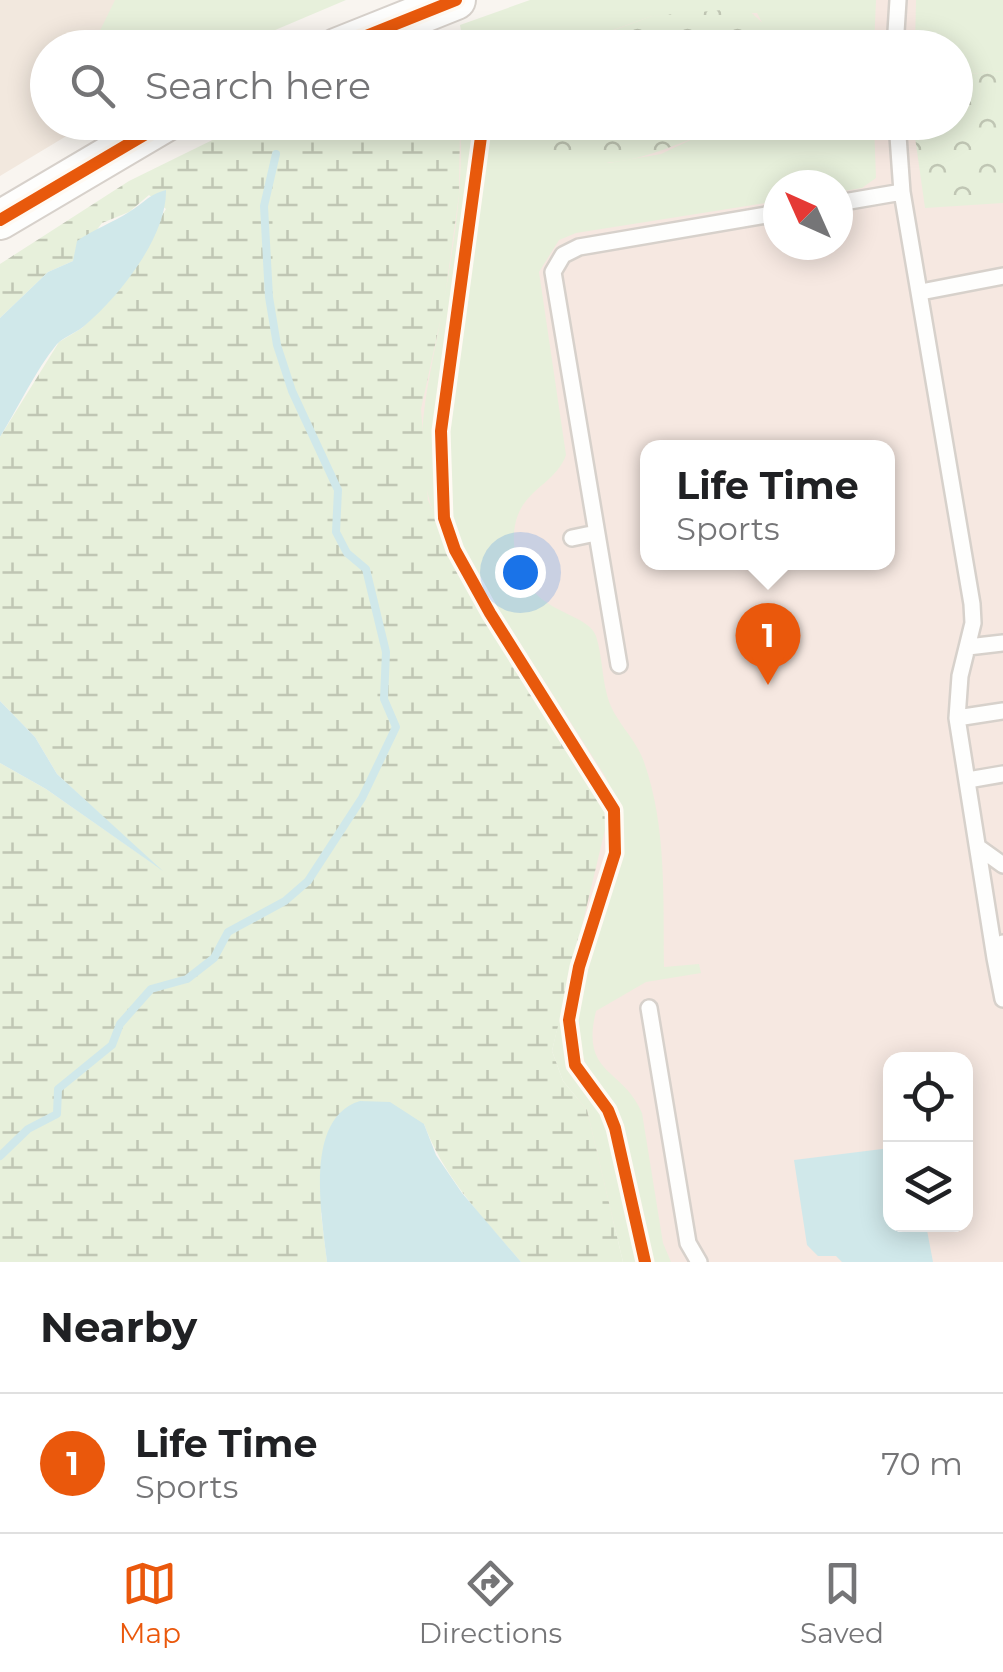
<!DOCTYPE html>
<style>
body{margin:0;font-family:Montserrat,sans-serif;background:#f6f6f6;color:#202124}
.controls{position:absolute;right:30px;bottom:30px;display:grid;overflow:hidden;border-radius:20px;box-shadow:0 5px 25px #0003}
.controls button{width:90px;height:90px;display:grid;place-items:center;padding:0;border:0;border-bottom:2px solid #e0e0e0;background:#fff;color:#202124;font:50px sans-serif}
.compass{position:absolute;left:763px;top:170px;width:90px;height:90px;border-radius:50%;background:#fff;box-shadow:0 5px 25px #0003;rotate:315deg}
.you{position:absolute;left:520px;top:572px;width:35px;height:35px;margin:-25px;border:8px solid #fff;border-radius:50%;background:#1a73e8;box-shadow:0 0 0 15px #1a73e833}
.badge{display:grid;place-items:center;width:65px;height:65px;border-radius:50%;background:#ea580c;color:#fff;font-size:32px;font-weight:700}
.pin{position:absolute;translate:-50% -82px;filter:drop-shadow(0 2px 5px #0008)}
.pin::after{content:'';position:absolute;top:52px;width:35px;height:30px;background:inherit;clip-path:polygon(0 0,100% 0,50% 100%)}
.popup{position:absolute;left:640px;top:440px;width:255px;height:130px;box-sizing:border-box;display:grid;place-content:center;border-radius:20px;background:#fff;filter:drop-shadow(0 2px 8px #0005);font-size:32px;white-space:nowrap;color:#757577}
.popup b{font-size:38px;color:#202124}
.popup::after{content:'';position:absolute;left:50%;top:100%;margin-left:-20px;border:20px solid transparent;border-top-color:#fff}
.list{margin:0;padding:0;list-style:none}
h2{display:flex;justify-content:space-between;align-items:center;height:130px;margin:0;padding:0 40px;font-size:42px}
h2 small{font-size:32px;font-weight:400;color:#757577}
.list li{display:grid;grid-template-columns:65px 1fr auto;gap:30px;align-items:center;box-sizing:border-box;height:140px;padding:0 40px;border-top:2px solid #e0e0e0}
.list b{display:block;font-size:38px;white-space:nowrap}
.list p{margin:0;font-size:32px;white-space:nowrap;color:#757577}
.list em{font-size:32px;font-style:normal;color:#757577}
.icon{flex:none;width:55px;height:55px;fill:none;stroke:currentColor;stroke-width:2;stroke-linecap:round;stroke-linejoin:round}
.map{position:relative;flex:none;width:1003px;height:1262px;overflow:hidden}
.search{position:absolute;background:#fff;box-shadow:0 5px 25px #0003;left:30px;right:30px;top:30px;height:110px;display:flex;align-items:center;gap:25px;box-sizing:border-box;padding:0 35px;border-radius:55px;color:#757577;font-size:38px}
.sheet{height:270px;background:#fff}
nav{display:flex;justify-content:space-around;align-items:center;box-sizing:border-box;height:140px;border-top:2px solid #e0e0e0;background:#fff;font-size:28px;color:#757577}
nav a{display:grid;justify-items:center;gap:5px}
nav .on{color:#ea580c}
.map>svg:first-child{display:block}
</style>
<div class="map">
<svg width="1003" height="1262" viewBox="0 0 1003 1262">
<defs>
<pattern id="forest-crowns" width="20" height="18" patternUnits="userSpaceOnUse" patternTransform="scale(2.5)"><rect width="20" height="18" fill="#e7f0db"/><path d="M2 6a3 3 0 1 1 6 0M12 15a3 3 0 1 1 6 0" fill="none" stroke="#c0c6b4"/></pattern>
<pattern id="wetland-marsh" width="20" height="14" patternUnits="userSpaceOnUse" patternTransform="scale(2.5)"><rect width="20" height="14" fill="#e7f0db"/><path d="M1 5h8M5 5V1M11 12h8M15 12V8" fill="none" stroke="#c0c6b4"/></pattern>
</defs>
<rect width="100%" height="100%" fill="#f9f5f0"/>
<path fill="#f2e8de" d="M0,0h274l-39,47 -187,1v74l40,1 -88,53z"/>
<path fill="#f6e8e1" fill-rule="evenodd" d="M562,0h441v1262h-378l-239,-823 -23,-316 593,-1v-74l-522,-1zM778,185h60v60h-60zM648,448h240v114h-240zM890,1060h76v164h-76z"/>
<path fill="#e7f0db" d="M115,0h231l-111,47h-143z
M530,0h346l-2,47h-99l-18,-34 -105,3 -86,31h-102l-4,-22z
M916,0h87v71l-47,4v-27l-41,-1z
M460,123h16l1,15 -43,326 6,66c-35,-81 -10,-144 3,-225 11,-59 21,-122 17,-182z
M488,123h30l91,40 52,-9 44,-21 49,-10h120l2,55 -14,10 -24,4v-7h-60v16l-202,32 -17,7 -20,32 27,183c-12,34 -55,35 -52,89 6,72 73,65 82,92 6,19 6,40 11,59 6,25 29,43 37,67 23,65 19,137 20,205l35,-3 2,9 -55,9 -50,29c-16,65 27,56 46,102l21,130 8,19h-19c-14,-48 -18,-101 -37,-148 -17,-43 -49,-57 -38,-111 15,-77 68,-151 28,-227l-146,-228 -7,-32 -5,-77 42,-295z
M566,989l-3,47 6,25 40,64 31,137h-17l-36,-152 -24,-29 -11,-30z"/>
<path fill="url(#forest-crowns)" d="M746,8l22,20 7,19h-18l-7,-13 -103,13 -81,1 86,-32z
M1003,71v132l-78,5 -12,-85 43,-1v-47z
M518,123h31l38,17 49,-5 58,-12h60c-17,5 -37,6 -53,12 -72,29 -106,42 -179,5z"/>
<path fill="url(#wetland-marsh)" d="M247,123h213l-1,72 -15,109 -23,105 7,91 40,87 141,226 -57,238 11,30 24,29 36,152h-102c-38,-44 -77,-84 -97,-138l-103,89 6,49h-327v-499l46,26 109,76 -98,-91 -22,-37 -35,-36v-264l59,-95 23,-14 30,-31 54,-88 -17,-14 -20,17 -27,11 -29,38 -25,11 -48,46v-54l129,-83z"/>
<path fill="#d0e8ea" d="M731,33l19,1 7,13h-110z
M549,123h145c-36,7 -118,32 -145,0z
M166,190c1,47 -48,108 -83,137 -8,6 -19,10 -26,17 -22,27 -39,64 -57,93v-119l48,-46 25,-11 4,-20c17,-12 35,-18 52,-29 15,-9 19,-17 37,-22z
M0,701l35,36 22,37 106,97 -117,-82 -46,-26z
M360,1101l30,1 34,22 12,31 26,38 59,69h-194c-5,-45 -24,-144 33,-161z
M890,1148v76l36,1 7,37h-91l-6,-6h-18l-11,-11 -13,-85z"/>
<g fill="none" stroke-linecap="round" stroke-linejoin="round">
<path stroke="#d0e8ea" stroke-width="8" d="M0,1156l28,-27 29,-15 1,-25 54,-44 8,-21 31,-35 36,-10 27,-21 14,-26 57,-31 23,-20 54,-83 34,-71 -12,-28 2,-47 -20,-83 -19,-16 -11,-21 2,-42 -46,-99 -15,-46 -8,-48 -5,-91 12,-52"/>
<defs>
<path id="service" d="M895,48l3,-48
M897,122l5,70 70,412 1,19 -13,53 -3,42 38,240 8,-15
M838,203l64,-11
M921,292l82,-16
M572,538l24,-5
M968,647l35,-4
M619,665l-66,-393 10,-17 16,-8 199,-34
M957,718l46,-7
M968,780l35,-6
M978,847l25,18
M995,958l8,41
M649,1008l39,235 11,19"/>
<path id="tertiary" d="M336,48l120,-48
M0,220l166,-98"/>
</defs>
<use href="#service" stroke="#d7d1cb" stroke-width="20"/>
<use href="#tertiary" stroke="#d7d1cb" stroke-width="42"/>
<use href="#service" stroke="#fefefd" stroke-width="15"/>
<use href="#tertiary" stroke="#fefefd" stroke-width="38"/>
<defs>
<path id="cycleway" d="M336,48l120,-48
M483,122l-42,309 3,87 11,32 35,63 124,197 1,43 -36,114 -10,53 6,45 33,45 7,18 30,134
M0,220l166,-98"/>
</defs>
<use href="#cycleway" stroke="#fffaf3" stroke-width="19"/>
<use href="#cycleway" stroke="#e8590c" stroke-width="12"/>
</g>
</svg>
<div class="controls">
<button><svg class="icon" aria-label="locate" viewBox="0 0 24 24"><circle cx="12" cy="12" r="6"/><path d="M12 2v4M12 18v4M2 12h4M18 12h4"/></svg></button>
<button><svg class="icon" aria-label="layers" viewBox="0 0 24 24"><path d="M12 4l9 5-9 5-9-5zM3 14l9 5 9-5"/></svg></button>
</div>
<svg class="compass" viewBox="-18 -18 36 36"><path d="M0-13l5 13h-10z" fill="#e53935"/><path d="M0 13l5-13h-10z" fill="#757577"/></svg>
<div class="you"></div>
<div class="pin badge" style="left:768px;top:685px">1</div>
<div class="popup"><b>Life Time</b>Sports</div>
<div class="search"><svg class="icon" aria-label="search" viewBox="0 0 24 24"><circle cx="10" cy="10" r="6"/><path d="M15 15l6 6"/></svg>Search here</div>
</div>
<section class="sheet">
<h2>Nearby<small></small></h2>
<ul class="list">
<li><span class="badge">1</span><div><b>Life Time</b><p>Sports</p></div><em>70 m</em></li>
</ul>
</section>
<nav>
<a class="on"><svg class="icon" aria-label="map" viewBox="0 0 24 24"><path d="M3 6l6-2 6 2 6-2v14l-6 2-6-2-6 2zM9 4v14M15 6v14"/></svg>Map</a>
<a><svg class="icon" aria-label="directions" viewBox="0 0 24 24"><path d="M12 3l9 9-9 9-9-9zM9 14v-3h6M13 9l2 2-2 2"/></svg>Directions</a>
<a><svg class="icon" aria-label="saved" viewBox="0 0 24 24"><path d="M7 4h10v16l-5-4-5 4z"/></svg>Saved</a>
</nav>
